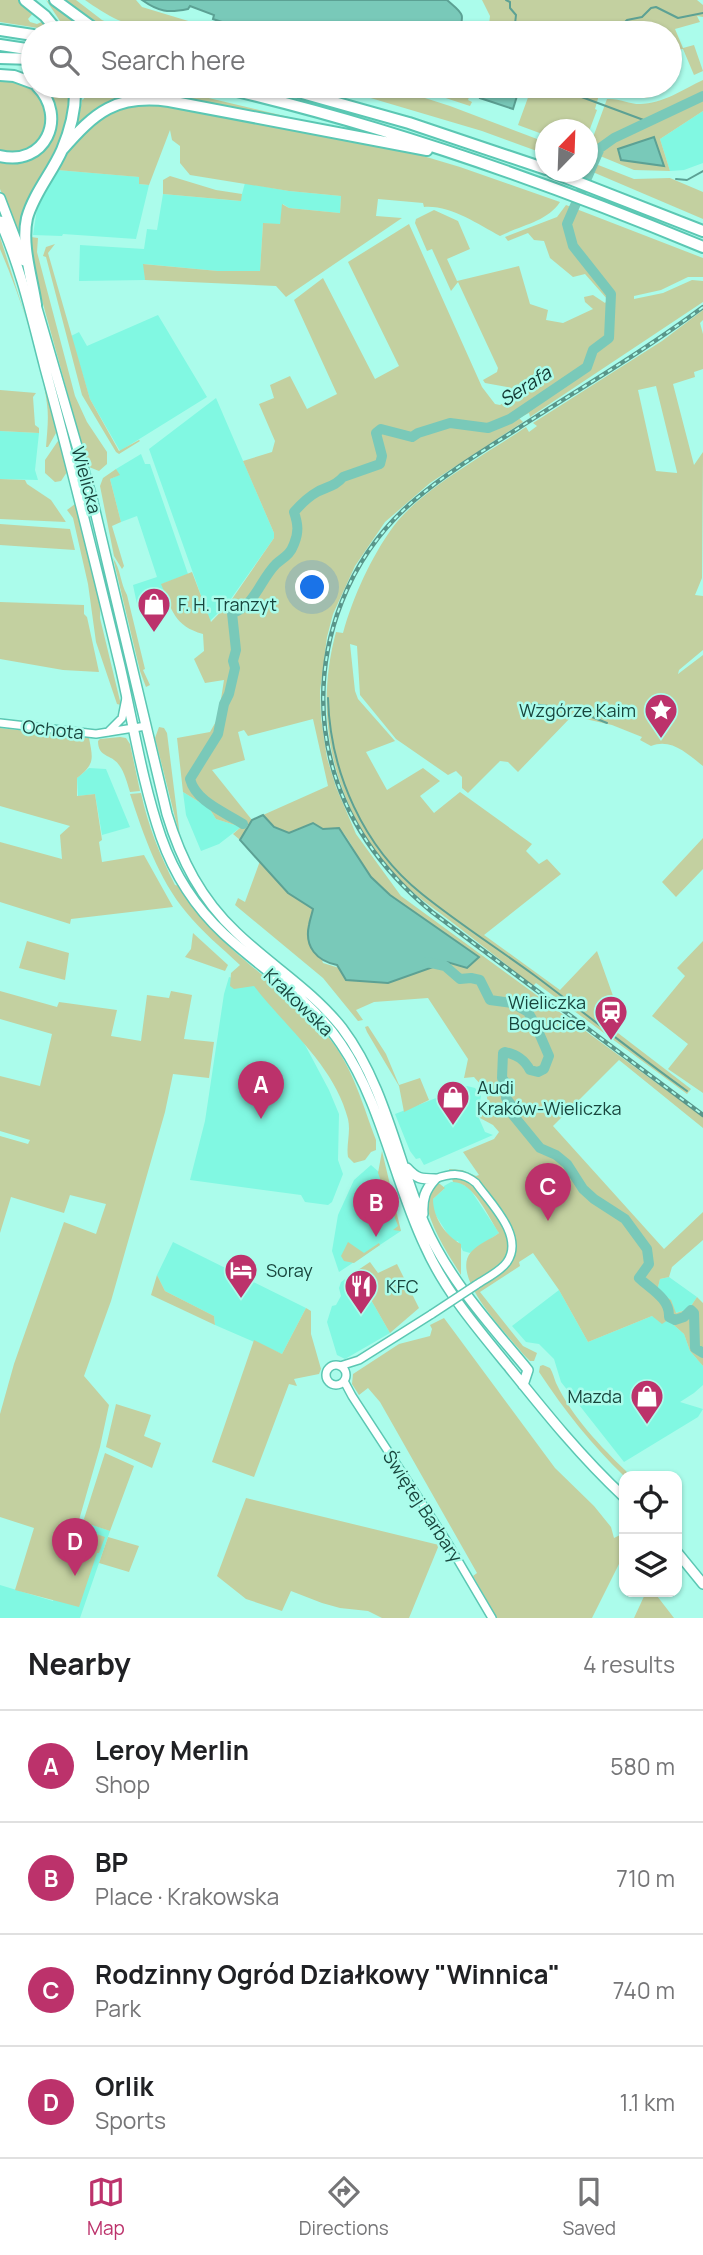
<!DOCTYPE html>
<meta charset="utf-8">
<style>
body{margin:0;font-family:Manrope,sans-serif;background:#f2f2f2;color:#202124}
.controls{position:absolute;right:21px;bottom:21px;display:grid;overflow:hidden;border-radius:14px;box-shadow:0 2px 5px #0004}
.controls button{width:63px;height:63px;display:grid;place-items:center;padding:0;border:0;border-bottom:2px solid #e0e0e0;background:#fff;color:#202124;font:35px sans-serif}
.compass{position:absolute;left:535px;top:119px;width:63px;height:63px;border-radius:50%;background:#fff;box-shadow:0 2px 5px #0004;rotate:23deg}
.you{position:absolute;left:313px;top:588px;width:24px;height:24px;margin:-18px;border:5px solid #fff;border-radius:50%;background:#1a73e8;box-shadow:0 0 0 10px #1a73e833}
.badge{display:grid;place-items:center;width:46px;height:46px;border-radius:50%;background:#bc326b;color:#fff;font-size:23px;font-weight:700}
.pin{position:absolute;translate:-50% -58px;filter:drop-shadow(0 2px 4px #0008)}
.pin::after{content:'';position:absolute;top:37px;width:24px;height:21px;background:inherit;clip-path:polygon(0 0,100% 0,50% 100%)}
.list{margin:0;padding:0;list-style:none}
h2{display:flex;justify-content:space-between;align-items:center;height:91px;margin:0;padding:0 28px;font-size:30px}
h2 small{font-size:23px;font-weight:400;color:#757577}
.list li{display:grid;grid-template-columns:46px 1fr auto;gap:21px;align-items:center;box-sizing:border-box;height:112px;padding:0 28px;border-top:2px solid #e0e0e0}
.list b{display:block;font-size:26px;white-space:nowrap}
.list p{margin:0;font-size:23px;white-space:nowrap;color:#757577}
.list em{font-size:23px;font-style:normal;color:#757577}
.icon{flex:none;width:38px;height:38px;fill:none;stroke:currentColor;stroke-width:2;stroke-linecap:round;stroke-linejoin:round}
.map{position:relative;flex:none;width:703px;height:1618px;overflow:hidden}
.search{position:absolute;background:#fff;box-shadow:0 2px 5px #0004;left:21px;right:21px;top:21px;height:77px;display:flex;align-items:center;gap:18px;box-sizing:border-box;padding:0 24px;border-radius:38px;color:#757577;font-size:26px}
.sheet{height:539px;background:#fff}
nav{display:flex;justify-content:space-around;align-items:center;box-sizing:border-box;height:98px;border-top:2px solid #e0e0e0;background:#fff;font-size:19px;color:#757577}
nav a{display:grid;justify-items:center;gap:4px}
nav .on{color:#bc326b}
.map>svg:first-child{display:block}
</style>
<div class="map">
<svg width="703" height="1618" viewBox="0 0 703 1618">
<rect width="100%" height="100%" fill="#abfceb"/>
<path fill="#81f8e2" d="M703,111v52l-19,7 -14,1 -10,-32z
M57,170l83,7 -1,7 10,1 -13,54 -73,-5 -1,2 -29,-1 4,-26z
M245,183l44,8 52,5 -1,17 -51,-5 -6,-4 -3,21 -17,-2 -3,48h-42l-74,-7 1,16 -66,1 1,-36 64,4 3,-20 10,1 6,-36 77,7z
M158,315l49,82 -87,54 -30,-52 -19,-63 8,-4 8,14z
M216,398l58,135v5l-46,65 -18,18 -61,-172z
M0,431l39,2 -4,37 3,10 -38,-1z
M141,454l4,10h5l38,110 -26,10 6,16 -30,9 -5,-24 24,-8 -20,-61 -16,6 -11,-43 9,-4 -3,-6z
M89,768l17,1 24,58 -28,8 -7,-41 -17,2 -1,-18z
M183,792l26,16 7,11 25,8 -22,17 -18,7 -15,-36z
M250,975l46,53 33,62 10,24 -1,46 5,14 -11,28 -4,3 -23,-3 -4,-7 -111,-15 15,-59 19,-127 5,-17 13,4z
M467,1086l8,2 6,7 -3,21 7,16 8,3 -69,30 -4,-7 -4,1 -6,-8 -15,-37z
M371,1165l8,7 22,59 -62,41 -7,-21 6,-36 16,-35z
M451,1182h8l11,7 29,44 -29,20 -7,-2 -5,-10h-6l-19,-30v-12l11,-10v-3z
M173,1242l133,66 -24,46 -67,-29 -1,-9 -49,-25 -8,-16z
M355,1272l35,61 -45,26 -8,-4 -10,-33 5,-16 4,-1 5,-9 -2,-8 2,-6z
M669,1277l28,20 -8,12 -14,4 -18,-22 3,-12z
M559,1290l29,52 64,-26 16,4 16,14 6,17 13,15v19l-9,8 -14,9 23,7 -5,8 -74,45 -63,-80 -7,-23 -15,-15 -13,-2 -14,-16z
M79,1520l31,11 -30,87h-80v-33l53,16z"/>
<path fill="#c3d0a0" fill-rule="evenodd" d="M0,0h19l16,11 -7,8 2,3 7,2 7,-3 7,9 -51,-8z
M46,0l45,33h-23z
M64,0h12l26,20 16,7 30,6h-28l-14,-4z
M85,0h51l6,7 86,26c-37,0 -75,0 -110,-13 -11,-5 -23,-13 -33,-20z
M482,0h215l6,5v12l-6,-1 3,6 -25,7 8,19 11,-3 9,26 -9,4 -11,-26 -13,2v-18h-182l2,-17z
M0,79c14,0 31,4 40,15 15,19 6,52 -18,59 -6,1 -16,-1 -22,-1z
M703,80v31l-43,28 10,32 -36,-1 -46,-19 19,-52c11,-1 22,5 33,5 22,0 44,-15 63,-24z
M42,86h29l-1,31 -49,124 -21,-52v-29l11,1 41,-28z
M84,86h74l160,38 -168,-30c-31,1 -51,10 -73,32l5,-26 2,-1z
M330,86h54l19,5 47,15 95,36v12l-63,-23z
M409,86h16l15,4 14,-4h19l-5,14 4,2 -2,4z
M513,86c27,0 64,-7 86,9l-4,14 2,1 -9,24v-4h-42l-1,5 -27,-10 12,-33z
M592,86h69l3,6 -18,6h-19l-22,-10z
M148,102l265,51 47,14 100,35c-13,20 -39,23 -60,34 -23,-12 -49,-31 -76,-29l-1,-4 -45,-4 -2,17 26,2 -116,79 -10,-11 -131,-6 -2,-16 75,7h42l3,-48 17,1 2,-20 7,4 51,5 1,-17 -52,-5 -99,-16 -10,-12v-17l-8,-6 -2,-10 -21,55 -10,-1v-7l-82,-7 20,-32 34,-27z
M588,161l46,18 36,-1 33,14v27l-115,-49z
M170,176l46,14 26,4 -1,7 -78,-7v-14z
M566,205l137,53v19h-15l-27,13 -27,6v3l29,-6 29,-13 11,1v21l-173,115 -1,-4 -10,5 4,4 -93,61 -45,39 -30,44 -22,48 -6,23 -7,54 1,27 6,40 9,29 20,47 45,62 302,221v11l-84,-68 -66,66 111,123 39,-37v28l-31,27 -3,10 -9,2 -3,12 14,9 5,13 13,-4 8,-12 6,6v63l-13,-15 -6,-17 -16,-14 -6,4 -10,-8 -64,26 -29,-52 -26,-37 -14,9 1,4 -40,26 43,54 14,7 -3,8h-4l-6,-6c-15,-19 -75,-78 -53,-103 7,-8 20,-13 28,-19 -11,-16 -25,-51 -46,-51l-4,-13 13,1 14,6 3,-1 -16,-23 31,-13 5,-7 -6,-7 -13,-7 -1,-4 11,-7 -3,-3c2,-12 -6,-19 -13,-27l-10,1 4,-19 -40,-61 -54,4 -18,8 7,10 -5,1 -35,-43 -88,-73 3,-7 7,4 15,-41 28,32 25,16 -4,13 14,41 65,20 59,-21 -2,-26c-23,-19 -53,-35 -73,-58 -13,-15 -19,-35 -33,-50l-16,1 -10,-6 -24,10 -15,-6 -11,-12 65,-29 -15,-67 -65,17 -4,-6 -6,2 7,28 -33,10 40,50 -12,20 -7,-6 8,-7 -25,-8 -7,-11 -26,-16 -6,-54 33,-6 8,-14 6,-38 -19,3 -11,-24 10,-8 -1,-17c-29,-8 -31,-24 -42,-50l31,-12 19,50 19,-20 44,-64v-5l-31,-72 29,-9 3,-11 -16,-37 15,-6 -4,-13 20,-9 17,33 30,-15 -43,-94 29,-22 52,101 24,-13 -51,-104 61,-38 73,163 13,17 5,1 12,-7 -5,-11 -22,-4 -2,-3 14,-8 1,-4 -40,-86 -7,9 -19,-42 -5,2 -12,-28 1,-4 18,-9 24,11 12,28 -23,10 10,22 62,-15 11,38 18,6 -2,10 17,3 30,-14 -8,-7 -1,-5 9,-2 12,8 3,-3 -23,-26 -12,3 -23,-19 -6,-17 -10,-1 -6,-7 -20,8 -3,-4 52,-20z
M0,237l49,153 7,43 -8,14h-2c1,-14 3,-29 1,-43 -5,-44 -29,-113 -47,-155z
M31,237l7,1 -1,14 38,144 12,26 20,30v12l-8,7 -10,-4 -3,-7 -52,-189z
M55,244l-7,9 42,146 29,52 20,-11 1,1 -21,13 -3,-2 -34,-57 -36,-138 -3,-1 3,-9z
M703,310v10l-3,3 3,11v35l-9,3 1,5 -22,7 21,81 9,-13 -1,126 -7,17 8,1v54l-24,20 -1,4 25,-19v111c-16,-12 -31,-28 -52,-20l-11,-6 2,-3 -30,-12 -40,-9 -54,56 -10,-10 -8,-1 -32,32 -6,-5v-11l-6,-6 -8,4 -52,-36 -36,-44 -3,-49 -7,-2 5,47 3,8 37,42 -29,11 21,38 36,-22 17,13 -20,15 14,17 26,-21 72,52 -6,7 13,13 8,-5 14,15 -77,61 76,55 37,-39 20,56 -16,13 90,69 -4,5 -151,-111 -3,3c-26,-21 -53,-42 -80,-63 -18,-14 -38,-27 -54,-44 -64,-67 -87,-158 -63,-247l7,1c10,-36 28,-76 50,-106 26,-36 95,-74 133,-100l3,5 8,-6 -4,-3 129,-82zM656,386l21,86v1l-21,-2 -18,-81z
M0,390l36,3 -3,4 2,28 4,3v5l-39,-2z
M60,438l7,34 -6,9 -6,1 -10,-9v-13z
M116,469l4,6 -10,4 11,43 -9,4 12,40 -2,3 -8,-13 -14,-70 3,-8z
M0,479l25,1 2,4 24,16 15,22 -66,-3z
M75,504l3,2c9,34 24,77 22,112l21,87 -4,-1 -21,-62 -8,-58 -15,-66 -6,-8z
M0,524l70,5 5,21 -75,-5z
M113,558c8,12 7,24 14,37l18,74 -2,1 7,15 -4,2 -6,-16z
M0,602l84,3v9l3,3 12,55 -36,-2 -63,-11z
M159,727l5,1 3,5 13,104 -25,-99z
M0,728l89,10c4,21 6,26 -12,40v18l18,-2 7,46 -3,2 3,20 42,-7 29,52 -102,12 -1,5 -70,-22v-60l62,17 -2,-24 10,-9 -70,-20z
M120,737l6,1 4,6 10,47 -10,1c-3,-9 -5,-19 -11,-27 -7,-11 -21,-7 -21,-24l2,-2z
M141,793c7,33 19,62 34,92l5,1c35,64 104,97 149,152 24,29 34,68 47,102v10l-5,2 -6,8 -11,3 -6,-6c-2,-12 3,-25 0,-38 -14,-54 -61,-90 -94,-133l-20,3 -4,-3 1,-13 9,-8c-18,-17 -38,-33 -54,-53 -28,-34 -42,-76 -56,-118z
M703,838v31l-27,28 -14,-15z
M193,933l35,32 -3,6 -40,-14 6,-8z
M27,941l42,12 -4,27 -46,-12z
M703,941v152l-35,-24 20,-25 -36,-28 33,-40 -8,-8z
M0,991l57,16 2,-5 58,8 -6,26 30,5 6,-46 22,3 2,-7 21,4 -8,44 30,3 -5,36 -36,-4 -8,38 -54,189 -27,75 25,29 -9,42 -23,80 28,10 -6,16h-2l-18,54 -64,-17 19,-62 -34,-11v-103l14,-50 50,-142 32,12 10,-30 -36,-9 -6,18 -53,-16 -11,36v-97l28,8 2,-4 -30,-9v-55l40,10 12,-52 -52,-15z
M368,1026l18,28 13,31 21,-7 9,22 -25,12 -5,-26 -32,-54 -2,-5z
M382,1151l19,80 -8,-1 5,-4 -20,-53z
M436,1183l4,1 5,4 -12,11c0,19 13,37 28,45v31c-15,-24 -31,-48 -36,-77z
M348,1242l16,11 15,-10 1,2 -26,18 -10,-2 -3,-5z
M370,1262l8,11 19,-9 22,44 -29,25 -35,-61z
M157,1275l8,16 49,25 1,9 -64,-30z
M306,1308l5,3v23l10,35 -2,5 -25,5 3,7 -8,-2 -35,93 -42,-15 42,-122 28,14z
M444,1318l111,150 39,38 17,21 3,11 10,-5v21l-32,64h-95l-24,-42 4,-3 -97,-171 -12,-14 -9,7 -7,-11 1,-10 46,-30 31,-8 2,-7 -2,-4z
M543,1365l7,3c3,5 4,10 6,15 16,34 45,64 71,89l-3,4c-32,-31 -60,-66 -85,-104l1,-6z
M116,1404l35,11 -7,21 17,7 -9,25 -46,-21z
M105,1453l29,13 -24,65 -27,-9z
M246,1498l193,47 -30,73h-27l-14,-7 -28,-3 -18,-5 -31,-12 -9,20 -36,-12 -29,-23z
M108,1537l31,9 -10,26 -30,-9z
M646,1592h8l20,26h-40z"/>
<path fill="#79c9b9" stroke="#5ca194" stroke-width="2" d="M142,0h305c15,13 19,13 11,33h-187l-43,-9 -15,-5 1,-4 -24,-9 -2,3c-20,4 -29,3 -46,-9z
M484,86l33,10 -4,13 -33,-11z
M654,137l10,29 -43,-6 -3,-11z
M263,815l11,12 15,6 24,-10 10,6 16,-1 32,49 19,18 89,62 -12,11 -20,-6 -59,21 -42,-3 -9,-15c-20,-4 -33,-18 -28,-40 1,-6 3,-11 4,-16l-25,-16 -48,-53 12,-20z"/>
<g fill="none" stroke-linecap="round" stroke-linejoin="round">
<path stroke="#5ca194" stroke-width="2" d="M506,0l4,2v6l6,7 -2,18
M569,33l3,-3h9l6,-3 30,4 10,-11 15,-3 9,-9 5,-1 22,11 25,-5
M552,86l97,36
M676,179l11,1 16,-9
M328,698c2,74 35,149 94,196 36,29 75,54 112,81 51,38 101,79 153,116
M532,704l40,5 35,14"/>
<path stroke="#79c9b9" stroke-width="10" d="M243,824c-18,-12 -47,-22 -53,-45l28,-45 6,-30 5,-10 6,-26 -2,-7 3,-11 -4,-37c23,-7 28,-33 44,-49 8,-7 14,-9 18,-20 5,-12 4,-20 0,-32 7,-8 14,-15 23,-20 9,-5 19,-6 26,-15l37,-13 2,-8 -6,-23 5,-4 31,8 6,-4 32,-10 38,5 22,-9 77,-52 6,-17 16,-12 2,-44 -38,-48 -6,-22 33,-76 14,-10 89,-42
M427,962l18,4 15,13 11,-1 9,2 10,20 22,3 16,9 4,7 1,9 6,5 10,23 -5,13 -6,3 -8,-2c-6,-11 -13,-15 -25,-18l-2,1 -1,25 6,8 -2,12 7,9v8l27,33 16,7 11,9 16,25 11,10 31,20 22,30 2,15 -10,14c13,12 31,21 30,39l6,3 9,-3 7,-7 3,3 1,35 8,5"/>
<defs>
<path id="tertiary" d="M0,723l96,11 50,-8
M108,732l14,-14 4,-20
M435,1179c16,-6 28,-7 41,4 14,20 49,53 31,79 -7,10 -21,16 -31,23
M326 1375a10 10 0 1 1 20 0a10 10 0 1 1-20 0Z
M340,1366l19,-6 73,-46
M344,1381l8,15 94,144 46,78"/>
<path id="primary" d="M0,198l24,63
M0,221c21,47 32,97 45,147 27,99 51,198 75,298 13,56 22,116 41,171 13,37 34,70 63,97 39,36 87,65 117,110 41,60 53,137 84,202 20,45 52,82 83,120 37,46 73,91 116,131
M34,298l58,200 75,316c14,46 34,85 69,118 34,33 76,58 106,96 43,57 55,131 82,195 24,56 66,101 104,147l-5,15
M407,1168c10,11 14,11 28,11
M423,1214c-1,-15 2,-24 12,-35
M677,1552l26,32"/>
<path id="motorway" d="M25,0l20,16 14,17
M55,0l45,33
M0,30l33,5
M0,45l33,5
M0,58l33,1
M0,75l14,1 19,7
M215,86c168,38 329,95 488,161
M277,86l132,37 137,46
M62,150c33,-38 54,-56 107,-49l258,49
M0,156c45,11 68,-39 37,-70
M552,172l151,59
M36,305c-4,-27 -15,-60 -9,-87 7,-25 25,-45 35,-68 9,-21 14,-42 13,-64"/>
</defs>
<use href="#tertiary" stroke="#5bc7b3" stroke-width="10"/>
<use href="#primary" stroke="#5bc7b3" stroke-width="12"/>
<use href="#motorway" stroke="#5bc7b3" stroke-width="14"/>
<use href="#tertiary" stroke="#fff" stroke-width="7"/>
<use href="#primary" stroke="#fff" stroke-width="9"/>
<use href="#motorway" stroke="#fff" stroke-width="10"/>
<defs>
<path id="rail" d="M703,307c-59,44 -124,82 -186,122 -34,22 -69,43 -100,69 -68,56 -102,144 -92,231 9,75 50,136 107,183l271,203"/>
</defs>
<use href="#rail" stroke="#59968a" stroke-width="4.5"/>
<use href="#rail" stroke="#abfceb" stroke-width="2" stroke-dasharray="5" stroke-linecap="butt"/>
<defs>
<path id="tertiary-bridge" d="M432,1314l44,-29"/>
</defs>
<use href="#tertiary-bridge" stroke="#5bc7b3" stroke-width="10" stroke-linecap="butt"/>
<use href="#tertiary-bridge" stroke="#fff" stroke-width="7"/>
</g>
<defs>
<symbol id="shop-pin" viewBox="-11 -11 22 30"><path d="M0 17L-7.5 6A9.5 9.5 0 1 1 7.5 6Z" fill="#bc326b" stroke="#abfceb"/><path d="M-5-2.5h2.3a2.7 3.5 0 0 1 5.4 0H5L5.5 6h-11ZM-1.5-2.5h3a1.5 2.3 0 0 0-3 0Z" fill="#fff"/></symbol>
<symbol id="sight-pin" viewBox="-11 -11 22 30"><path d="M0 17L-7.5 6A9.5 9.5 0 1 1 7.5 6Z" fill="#bc326b" stroke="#abfceb"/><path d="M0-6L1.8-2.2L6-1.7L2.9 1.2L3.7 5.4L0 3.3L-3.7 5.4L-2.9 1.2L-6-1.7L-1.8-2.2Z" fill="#fff"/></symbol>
<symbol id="station-pin" viewBox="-11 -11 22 30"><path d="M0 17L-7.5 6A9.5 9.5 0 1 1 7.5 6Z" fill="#bc326b" stroke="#abfceb"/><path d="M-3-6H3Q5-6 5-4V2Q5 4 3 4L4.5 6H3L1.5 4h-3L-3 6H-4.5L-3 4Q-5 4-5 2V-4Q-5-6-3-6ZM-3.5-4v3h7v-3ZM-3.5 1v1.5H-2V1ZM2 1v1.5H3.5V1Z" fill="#fff"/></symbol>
<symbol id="hotel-pin" viewBox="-11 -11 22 30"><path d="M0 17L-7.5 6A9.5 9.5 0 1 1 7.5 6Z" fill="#bc326b" stroke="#abfceb"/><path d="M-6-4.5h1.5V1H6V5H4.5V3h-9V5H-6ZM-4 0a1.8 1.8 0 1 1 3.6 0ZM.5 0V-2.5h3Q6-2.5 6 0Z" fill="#fff"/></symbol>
<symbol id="restaurant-pin" viewBox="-11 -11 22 30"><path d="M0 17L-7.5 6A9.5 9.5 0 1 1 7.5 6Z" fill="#bc326b" stroke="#abfceb"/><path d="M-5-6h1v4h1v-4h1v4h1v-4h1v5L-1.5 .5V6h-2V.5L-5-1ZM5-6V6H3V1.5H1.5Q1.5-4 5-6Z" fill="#fff"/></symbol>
</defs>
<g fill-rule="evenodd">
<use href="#shop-pin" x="135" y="585" width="38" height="52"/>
<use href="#sight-pin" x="642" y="691" width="38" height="52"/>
<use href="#station-pin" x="592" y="993" width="38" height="52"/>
<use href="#shop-pin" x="434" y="1078" width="38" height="52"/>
<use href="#hotel-pin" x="222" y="1251" width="38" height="52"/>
<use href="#restaurant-pin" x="342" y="1267" width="38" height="52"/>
<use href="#shop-pin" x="628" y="1377" width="38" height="52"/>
</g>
<g text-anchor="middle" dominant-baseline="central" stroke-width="5" stroke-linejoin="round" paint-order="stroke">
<g font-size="18" fill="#18453d" stroke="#abfceb">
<text transform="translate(87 480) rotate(75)">Wielicka</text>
<text transform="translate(53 729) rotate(6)">Ochota</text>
<text transform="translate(299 1002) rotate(44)">Krakowska</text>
<text transform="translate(423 1506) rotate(57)">Świętej Barbary</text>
</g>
<g font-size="18" fill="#18453d" stroke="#abfceb" text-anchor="start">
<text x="178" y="604">F. H. Tranzyt</text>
<text x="636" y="710" text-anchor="end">Wzgórze Kaim</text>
<text x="586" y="1002" text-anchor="end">Wieliczka<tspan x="586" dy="21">Bogucice</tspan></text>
<text x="477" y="1087">Audi<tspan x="477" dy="21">Kraków-Wieliczka</tspan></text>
<text x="266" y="1270">Soray</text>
<text x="386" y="1286">KFC</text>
<text x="622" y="1396" text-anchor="end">Mazda</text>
</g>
<g font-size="19" font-style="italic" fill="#133933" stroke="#abfceb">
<text transform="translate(525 386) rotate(-33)">Serafa</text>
</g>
</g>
</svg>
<div class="controls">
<button><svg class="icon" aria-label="locate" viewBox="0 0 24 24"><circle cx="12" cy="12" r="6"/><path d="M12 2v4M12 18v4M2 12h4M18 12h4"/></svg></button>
<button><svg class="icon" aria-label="layers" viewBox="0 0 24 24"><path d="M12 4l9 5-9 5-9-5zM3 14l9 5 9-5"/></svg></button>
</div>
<svg class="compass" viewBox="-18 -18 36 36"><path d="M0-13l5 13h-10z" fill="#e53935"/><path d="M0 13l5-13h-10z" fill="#757577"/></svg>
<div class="you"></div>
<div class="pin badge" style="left:261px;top:1119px">A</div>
<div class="pin badge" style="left:376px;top:1237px">B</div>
<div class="pin badge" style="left:548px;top:1221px">C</div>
<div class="pin badge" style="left:75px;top:1576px">D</div>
<div class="search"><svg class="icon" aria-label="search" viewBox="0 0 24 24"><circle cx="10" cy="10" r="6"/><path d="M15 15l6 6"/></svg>Search here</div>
</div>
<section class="sheet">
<h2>Nearby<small>4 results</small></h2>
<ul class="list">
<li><span class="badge">A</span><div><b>Leroy Merlin</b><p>Shop</p></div><em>580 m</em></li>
<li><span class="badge">B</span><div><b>BP</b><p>Place · Krakowska</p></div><em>710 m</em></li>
<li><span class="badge">C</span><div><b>Rodzinny Ogród Działkowy &quot;Winnica&quot;</b><p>Park</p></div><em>740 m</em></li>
<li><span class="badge">D</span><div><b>Orlik</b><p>Sports</p></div><em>1.1 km</em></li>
</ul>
</section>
<nav>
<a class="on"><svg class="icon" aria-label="map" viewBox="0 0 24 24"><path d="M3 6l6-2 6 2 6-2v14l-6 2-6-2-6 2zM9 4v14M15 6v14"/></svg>Map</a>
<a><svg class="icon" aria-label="directions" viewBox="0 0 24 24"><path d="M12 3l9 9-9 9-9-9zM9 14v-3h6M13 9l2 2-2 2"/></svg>Directions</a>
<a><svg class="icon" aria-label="saved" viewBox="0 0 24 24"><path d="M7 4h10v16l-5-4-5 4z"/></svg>Saved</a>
</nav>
